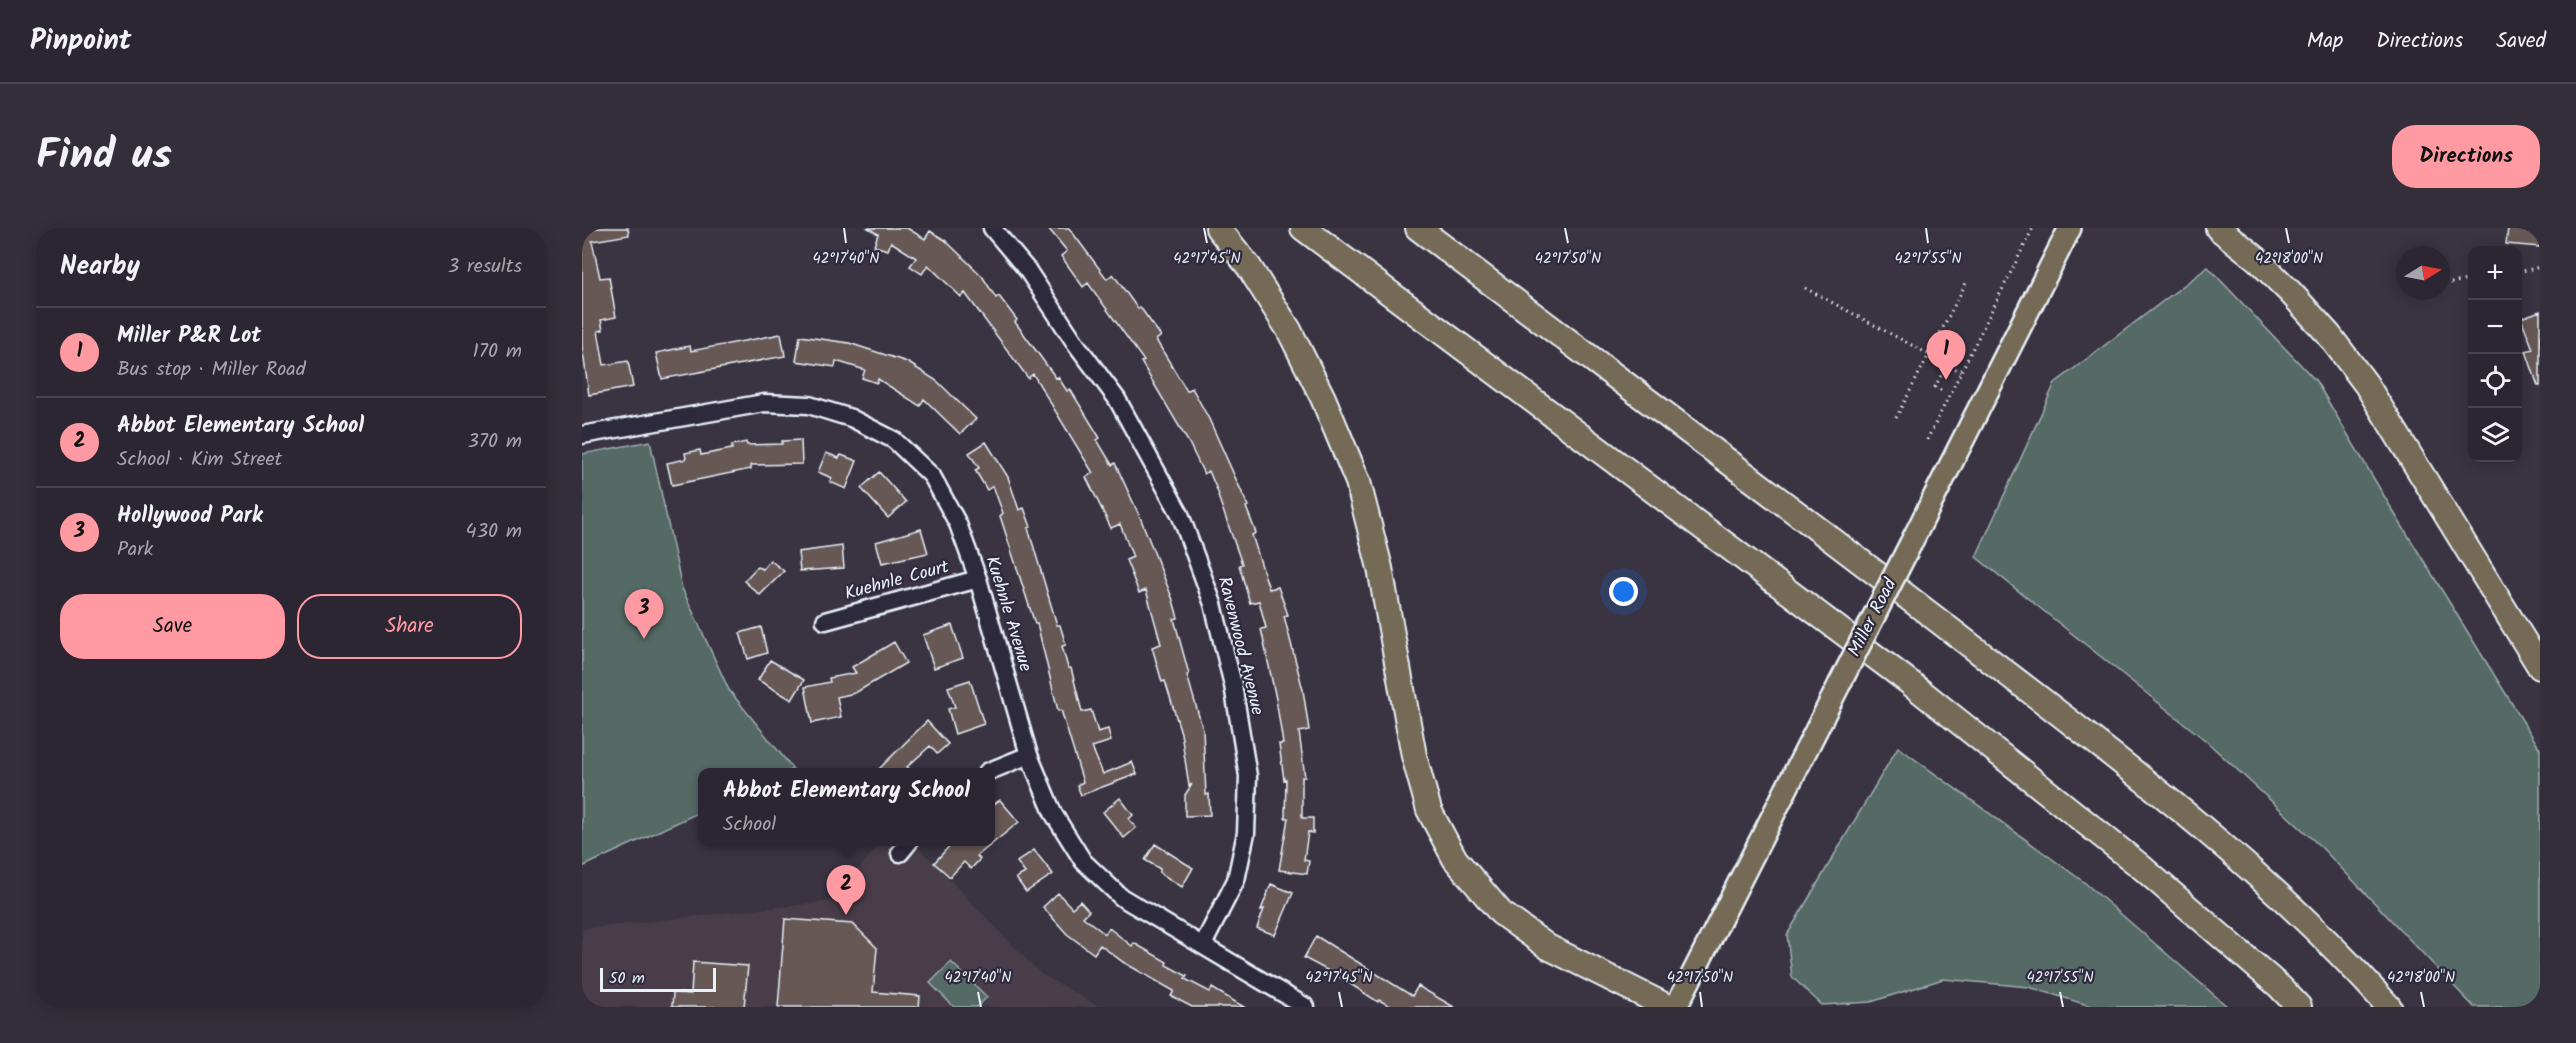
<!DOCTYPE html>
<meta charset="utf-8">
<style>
body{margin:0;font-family:Kalam,sans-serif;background:#342e3a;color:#f1f3f6}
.controls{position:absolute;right:18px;top:18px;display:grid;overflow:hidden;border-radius:12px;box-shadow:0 3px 15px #0003}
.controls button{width:54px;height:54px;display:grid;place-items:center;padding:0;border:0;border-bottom:2px solid #48434d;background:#2c2632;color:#f1f3f6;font:30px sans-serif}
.compass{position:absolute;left:1814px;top:18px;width:54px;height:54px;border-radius:50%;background:#2c2632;box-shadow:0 3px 15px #0003;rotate:80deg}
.scale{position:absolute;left:18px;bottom:15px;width:116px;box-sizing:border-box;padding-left:6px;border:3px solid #e8f1f8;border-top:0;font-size:16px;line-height:21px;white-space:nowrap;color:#e8f1f8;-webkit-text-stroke:4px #2f2a3d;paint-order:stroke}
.you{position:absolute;left:1042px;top:364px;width:21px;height:21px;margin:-15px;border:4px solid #fff;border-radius:50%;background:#1a73e8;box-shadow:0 0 0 9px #1a73e833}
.badge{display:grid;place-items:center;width:39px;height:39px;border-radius:50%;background:#ff9aa2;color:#111;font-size:20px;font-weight:700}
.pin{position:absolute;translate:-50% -50px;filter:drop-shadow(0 2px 3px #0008)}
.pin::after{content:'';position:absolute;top:32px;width:21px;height:18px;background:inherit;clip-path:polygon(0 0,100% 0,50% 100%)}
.popup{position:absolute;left:116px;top:540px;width:297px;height:78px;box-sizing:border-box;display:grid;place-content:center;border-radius:12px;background:#2c2632;filter:drop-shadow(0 2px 4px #0005);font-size:20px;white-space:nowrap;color:#a6a5ac}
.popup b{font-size:22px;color:#f1f3f6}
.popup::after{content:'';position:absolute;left:50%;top:100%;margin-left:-12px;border:12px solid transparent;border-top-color:#2c2632}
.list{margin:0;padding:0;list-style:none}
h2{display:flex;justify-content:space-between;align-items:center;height:78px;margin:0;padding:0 24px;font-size:26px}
h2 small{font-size:20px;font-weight:400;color:#a6a5ac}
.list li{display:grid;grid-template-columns:39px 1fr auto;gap:18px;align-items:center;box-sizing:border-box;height:90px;padding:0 24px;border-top:2px solid #48434d}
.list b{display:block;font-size:22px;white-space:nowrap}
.list p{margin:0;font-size:20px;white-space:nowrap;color:#a6a5ac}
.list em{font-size:20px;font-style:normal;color:#a6a5ac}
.actions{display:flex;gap:12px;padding:18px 24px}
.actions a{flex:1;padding:14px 0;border:2px solid #ff9aa2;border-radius:24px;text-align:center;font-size:21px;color:#ff9aa2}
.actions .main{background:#ff9aa2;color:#111}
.icon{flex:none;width:33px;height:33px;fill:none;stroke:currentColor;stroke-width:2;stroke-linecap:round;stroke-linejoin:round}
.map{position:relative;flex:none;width:1958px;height:779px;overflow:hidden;border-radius:24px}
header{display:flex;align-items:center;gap:36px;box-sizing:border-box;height:84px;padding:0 30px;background:#2c2632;border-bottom:2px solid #48434d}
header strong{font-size:28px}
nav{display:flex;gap:33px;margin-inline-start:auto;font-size:21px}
.intro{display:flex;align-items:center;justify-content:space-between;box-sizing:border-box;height:144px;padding:0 36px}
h1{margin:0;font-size:42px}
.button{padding:15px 27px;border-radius:24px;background:#ff9aa2;color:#111;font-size:21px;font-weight:700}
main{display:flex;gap:36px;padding:0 36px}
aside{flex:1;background:#2c2632;border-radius:24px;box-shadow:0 3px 15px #0003}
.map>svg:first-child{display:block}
</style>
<header>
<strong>Pinpoint</strong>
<nav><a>Map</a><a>Directions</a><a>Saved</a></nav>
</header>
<div class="intro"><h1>Find us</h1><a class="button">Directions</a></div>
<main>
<aside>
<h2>Nearby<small>3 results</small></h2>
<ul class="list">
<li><span class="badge">1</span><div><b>Miller P&amp;R Lot</b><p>Bus stop · Miller Road</p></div><em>170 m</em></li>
<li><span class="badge">2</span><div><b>Abbot Elementary School</b><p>School · Kim Street</p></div><em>370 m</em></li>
<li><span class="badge">3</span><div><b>Hollywood Park</b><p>Park</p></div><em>430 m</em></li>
</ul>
<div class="actions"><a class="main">Save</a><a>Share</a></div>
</aside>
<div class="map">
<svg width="1958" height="779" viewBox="0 0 1958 779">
<rect width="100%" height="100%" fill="#3a3342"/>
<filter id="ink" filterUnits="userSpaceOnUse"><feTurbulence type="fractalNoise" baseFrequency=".0167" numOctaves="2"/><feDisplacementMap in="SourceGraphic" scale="12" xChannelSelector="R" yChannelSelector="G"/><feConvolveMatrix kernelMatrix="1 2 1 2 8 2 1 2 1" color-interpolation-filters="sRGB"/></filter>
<g filter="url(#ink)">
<path fill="#483e48" d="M299,614h32l128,132 59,33h-518v-78l251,-28z"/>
<path fill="#556a65" stroke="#9eaeae" stroke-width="1.5" d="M1626,39l108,114 80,135 144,233v258h-66l-152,-159 -117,-108 -229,-183 79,-174z
M68,213l32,147 47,102 64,79 -7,3h-84v39l-120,56v-413z
M1316,519l186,135 144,125h-134l-65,-20 -86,-8 -72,23 -49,3 -30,-28 -5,-42z
M369,734l36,35 -10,10h-23l-24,-24z"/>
<path fill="#675855" stroke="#e8f1f8" stroke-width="1.5" d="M0,0h46l1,7 -37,6 8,37 9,-1 7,40 -15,3 2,10 -5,1 6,34 24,-4 5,26 -44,8 -7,-50z
M286,0h39l18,11 5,-8 15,9 37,36 14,22 3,-2 18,24 -2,2 41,56 2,-1 9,14 3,-2 30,49 -3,2 15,25 3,-2 25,54 33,83 5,18 -4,1 15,55 -2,1 16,55 3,65 3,-1 1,21 -25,1v-21l7,-11 -3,2 -8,-53 -16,-52 -3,1 -10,-35 9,-3 -15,-54 -7,3 -13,-33 7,-3 -13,-33 -9,4 -25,-51 7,-4 -60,-99 -5,4 -63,-85 -4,4 -33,-32 -6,9 -12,-8 6,-8 -25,-16 -3,8 -14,-4 4,-12z
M466,0h21l38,51 6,-5 25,35 2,-2 21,29 -5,4 31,51 5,-3 17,31 39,87 -2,1 10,26 -4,2 17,54 9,-2 10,28 -4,1 19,74 6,40 -10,2 6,45h-3v41h11v15l-5,-1 -4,28 5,1 -2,13 -28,-4 9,-52h-3l1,-39 -2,1 -5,-36h4l-7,-45 -15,-70 5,-1 -7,-27 -9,2 -11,-38 3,-1 -24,-68 1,-1 -10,-24 -5,3 -15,-31 -48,-81 3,-1 -56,-78 -5,4 -22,-31 6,-5z
M1926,0h29l3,2v17l-34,-3z
M1958,83v75h-2l-12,-35 7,-2 -12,-31z
M199,106l4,22 -123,23 -6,-26 34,-7 1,5z
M218,108l49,7 58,19 30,19 39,38 -16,15 -36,-35 -4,7 -42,-27 -1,4 -15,-5 3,-8 -29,-9 -1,6 -39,-6z
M219,212l1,24 -51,1v4l-79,16 -5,-22 19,-4 -1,-6 15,-3 1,5 31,-6v-4l14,-3 1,3 35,-1v-3z
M404,214l22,35 11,33 5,-2 7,19 -3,1 29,97h3l6,20 -4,1 6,22h3l11,44 9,-2 7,22 10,-3 3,12 -19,6 11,27 29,-12 5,12 -56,21 -4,-10 6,-3 -22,-72 -3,1 -21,-88 -2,1 -35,-108 3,-3 -10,-27 -6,4 -12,-20 4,-2 -10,-15z
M244,225l13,5 2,-3 16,6 -11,28 -16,-7 2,-4 -14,-6z
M297,244l27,30 -18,16 -27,-30z
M339,301l7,24 -46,10 -6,-21z
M260,318l2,22 -44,3 -2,-19z
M188,332l14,11 -24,24 -16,-14 13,-14 6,2z
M370,397l11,33 -29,10 -11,-33z
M179,399l6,26 -19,6 -8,-26z
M312,414l12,21 -51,30 -18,4 4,20 -29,6 -7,-36 25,-5 -1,-4 27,-5 -4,-6z
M188,432l34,20 -12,20 -34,-20z
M388,452l14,44 -29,10 -7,-25 7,-2 -7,-20z
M345,493l21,23 -11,10 -7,-8 -23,21 7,5h-38z
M538,570l13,17 -4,4 7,9 -12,10 -21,-26z
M418,572l19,22 -42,34 3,3 -9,10 -7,-7 -14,15 -16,-14 19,-21h37v-35z
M573,616l38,24 -11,19 -22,-14v-4l-15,-9z
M452,622l19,24 -27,18 -10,-14 9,-5 -8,-11z
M689,656l22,9 -18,42 -18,-7 7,-19 -3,1z
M476,665l14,15 8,-7 9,10 -6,6 22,17 4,-6 23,18 2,-3 33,19 -1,3 21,11 -2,3 25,13 2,-4 32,19h-52l-21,-11 3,-5 -51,-29 -23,-17 -6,9 -27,-20 -24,-27z
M203,691l68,5 24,24 -4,44 47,4 -1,11h-141z
M734,708l96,60 6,-10 36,21h-62l-13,-7 -1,2 -40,-26 -34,-18z
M111,734l55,4 -4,41h-72l1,-14 18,1z"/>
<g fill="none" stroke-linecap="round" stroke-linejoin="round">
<defs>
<path id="minor" d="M410,0l36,43 48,73 41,55 63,115 33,90 20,81 15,91 -2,57 -10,47 -33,65
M0,207l182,-32 45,2 42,13 43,22 38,36 26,48 20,55 51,176 24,58 30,48 38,36 185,110
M243,393l153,-42
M405,544l42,-17
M318,625l9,-11"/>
<path id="major" d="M1329,315l159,-315
M1094,779l163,-322"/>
<path id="highway" d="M636,0l31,39 40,63 34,68 35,84 22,86 34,188 15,54 26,49 46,54 47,34 120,60
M721,0l606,454 230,183 141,122 19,20
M836,0c188,142 378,283 565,427 142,109 287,217 406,352
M1636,0l39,31 35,35 37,41 37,49 174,283"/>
</defs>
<use href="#minor" stroke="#e8f1f8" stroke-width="21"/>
<use href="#major" stroke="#e8f1f8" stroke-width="26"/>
<use href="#highway" stroke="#e8f1f8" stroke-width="28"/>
<path stroke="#e8f1f8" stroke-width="3" stroke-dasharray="1.5 4.5" stroke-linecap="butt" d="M1936,44l22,-5
M1869,55l21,-4
M1223,60l142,76
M1359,162l-6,-3 12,-23 14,8
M1314,190l70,-135
M1345,212l106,-212"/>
<use href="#minor" stroke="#2f2a3d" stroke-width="16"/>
<use href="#major" stroke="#756a55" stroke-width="21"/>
<use href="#highway" stroke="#756a55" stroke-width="24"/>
<defs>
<path id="major-bridge" d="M1257,457l72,-142"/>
</defs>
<use href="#major-bridge" stroke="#e8f1f8" stroke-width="26" stroke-linecap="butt"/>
<use href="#major-bridge" stroke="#756a55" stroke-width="21"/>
</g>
</g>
<path fill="none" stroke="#e8f1f8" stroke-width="2" d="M262,0l2,15M622,0l3,15M983,0l3,15M1344,0l2,15M1704,0l3,15M396,764l3,15M757,764l3,15M1118,764l2,15M1478,764l3,15M1839,764l3,15"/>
<g text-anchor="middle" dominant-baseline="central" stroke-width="4.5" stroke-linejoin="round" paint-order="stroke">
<g font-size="18" fill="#e8f1f8" stroke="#2f2a3d">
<text transform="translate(315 353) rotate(-15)">Kuehnle Court</text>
<text transform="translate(426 386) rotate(73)">Kuehnle Avenue</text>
<text transform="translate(1291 390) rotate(-63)">Miller Road</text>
<text transform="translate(658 418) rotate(76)">Ravenwood Avenue</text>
</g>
</g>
<g font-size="15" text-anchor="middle" fill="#e8f1f8" stroke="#2f2a3d" stroke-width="4.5" stroke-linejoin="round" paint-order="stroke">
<text x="264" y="35">42°17'40"N</text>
<text x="625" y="35">42°17'45"N</text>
<text x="986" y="35">42°17'50"N</text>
<text x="1346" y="35">42°17'55"N</text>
<text x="1707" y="35">42°18'00"N</text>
<text x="396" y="754">42°17'40"N</text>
<text x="757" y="754">42°17'45"N</text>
<text x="1118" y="754">42°17'50"N</text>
<text x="1478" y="754">42°17'55"N</text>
<text x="1839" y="754">42°18'00"N</text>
</g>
</svg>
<div class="controls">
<button>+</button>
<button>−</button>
<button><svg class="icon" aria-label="locate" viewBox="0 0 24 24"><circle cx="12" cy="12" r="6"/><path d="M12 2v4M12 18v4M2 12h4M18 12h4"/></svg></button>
<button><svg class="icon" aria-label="layers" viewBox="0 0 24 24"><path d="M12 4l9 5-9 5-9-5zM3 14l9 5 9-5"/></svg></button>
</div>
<svg class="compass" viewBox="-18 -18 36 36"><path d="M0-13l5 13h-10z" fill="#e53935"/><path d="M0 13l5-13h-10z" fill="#a6a5ac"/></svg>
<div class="scale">50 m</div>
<div class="you"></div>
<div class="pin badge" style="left:1364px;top:152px">1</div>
<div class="pin badge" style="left:264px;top:687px">2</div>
<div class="popup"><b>Abbot Elementary School</b>School</div>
<div class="pin badge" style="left:62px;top:411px">3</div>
</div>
</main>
